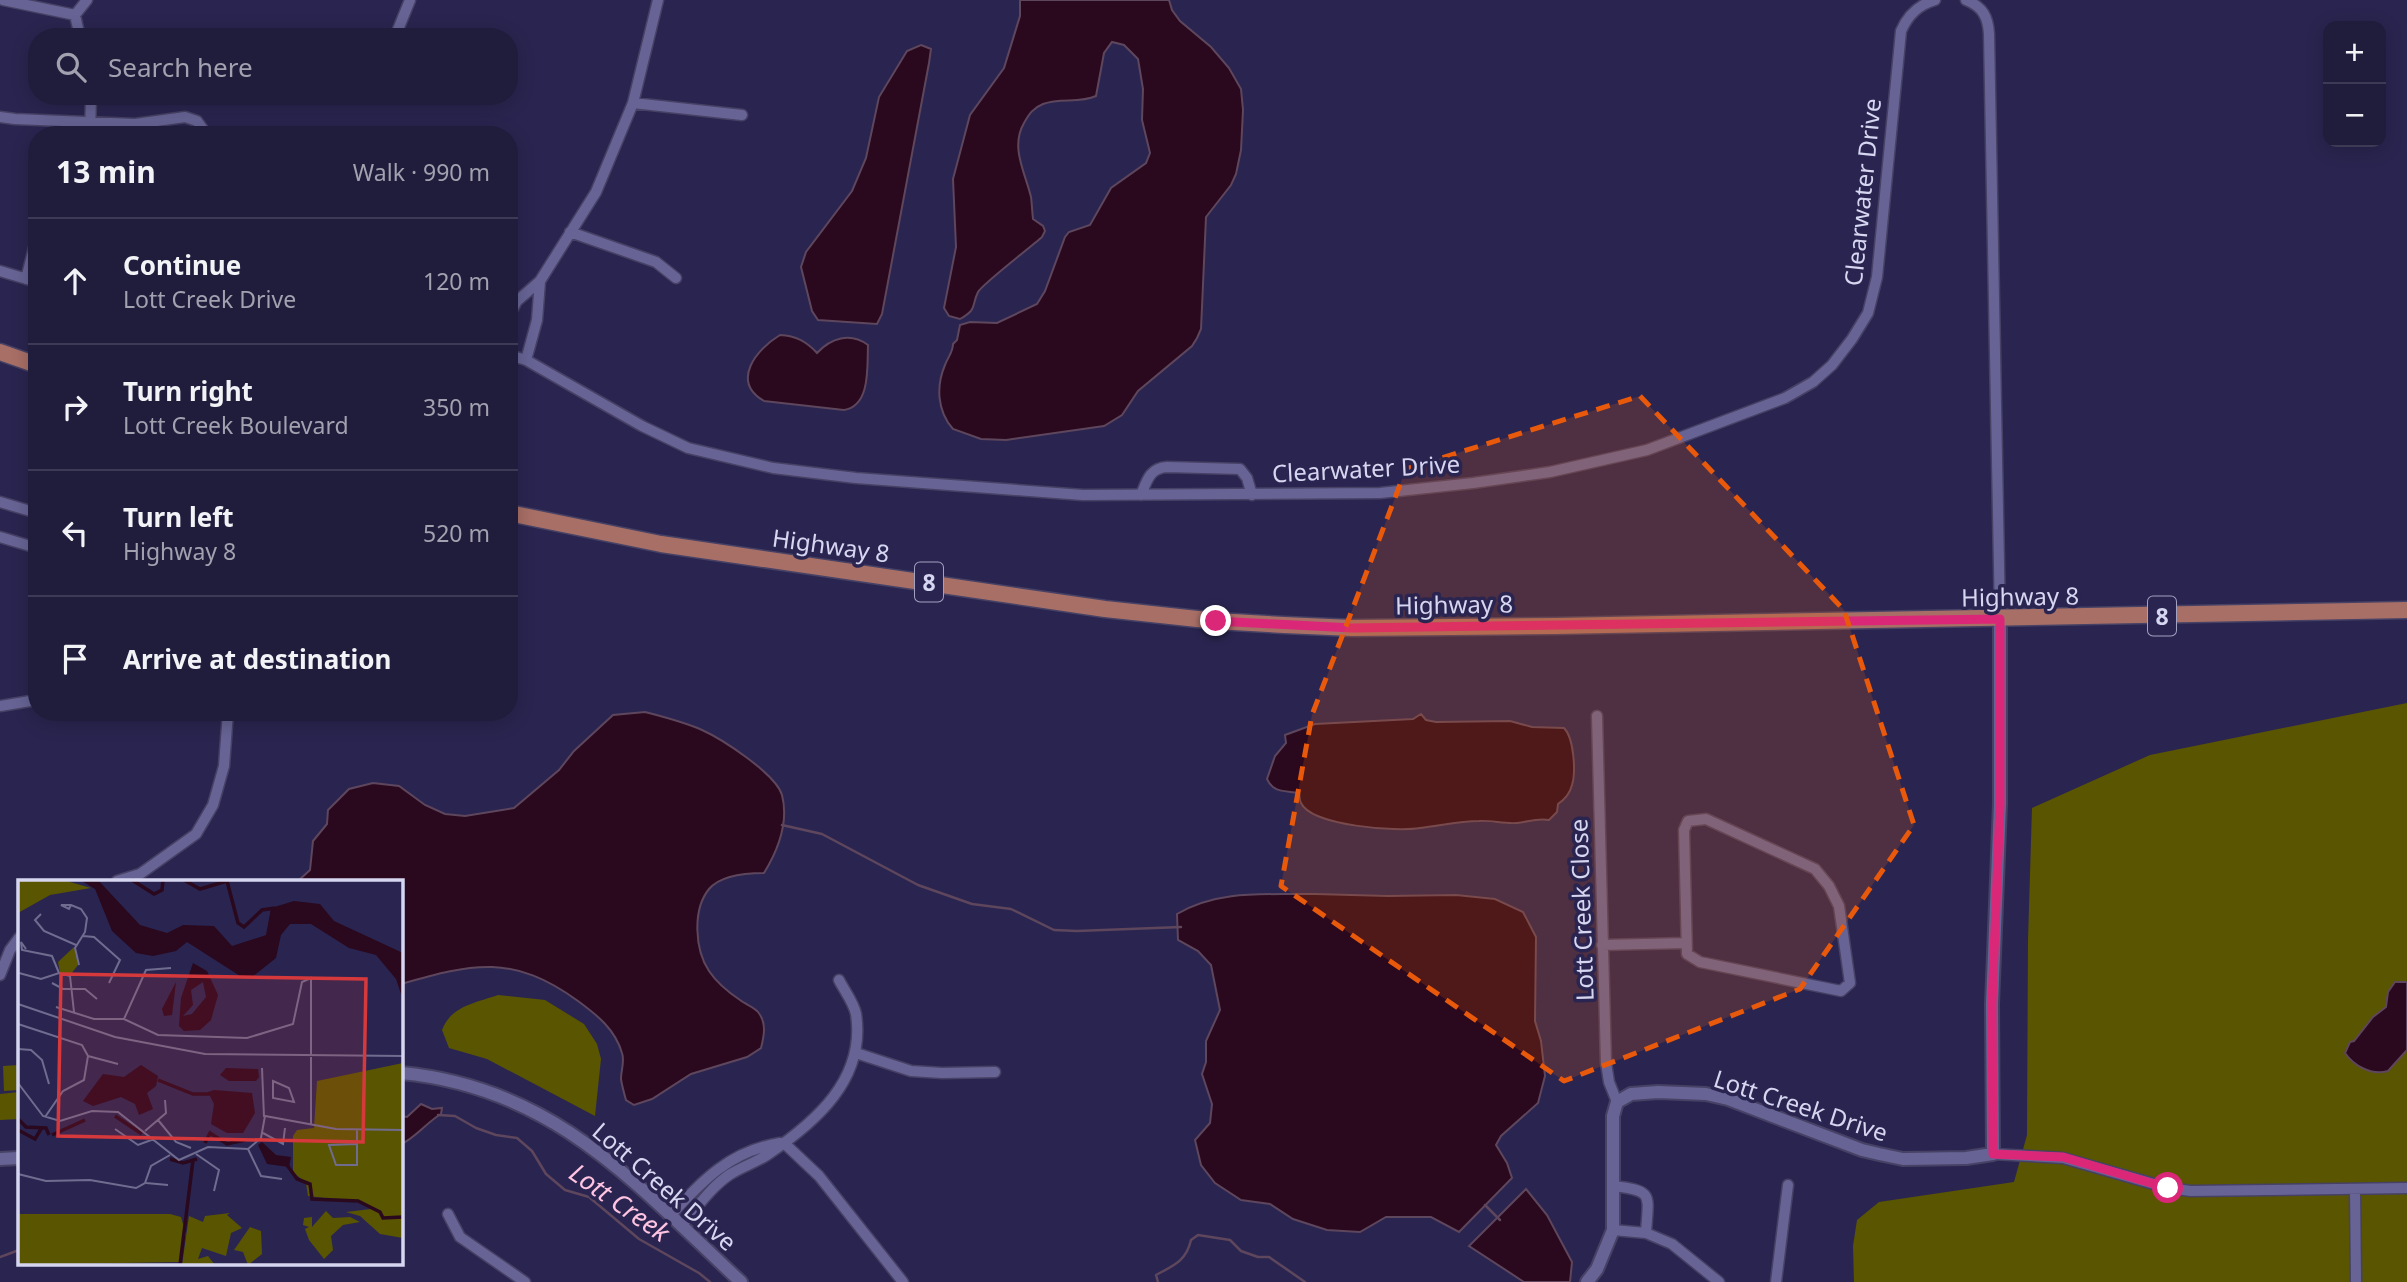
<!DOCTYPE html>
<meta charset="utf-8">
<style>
body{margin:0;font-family:"Noto Sans",sans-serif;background:#2d2947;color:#f1f3f6}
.controls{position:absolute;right:21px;top:21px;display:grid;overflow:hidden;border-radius:14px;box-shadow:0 4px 18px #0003}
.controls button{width:63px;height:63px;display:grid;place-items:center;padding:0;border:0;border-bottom:2px solid #3d3a56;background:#201c3c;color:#f1f3f6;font:35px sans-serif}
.stop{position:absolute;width:21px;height:21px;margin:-16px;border:5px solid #db2777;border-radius:50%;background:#fff}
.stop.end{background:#db2777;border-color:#fff;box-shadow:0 2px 7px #0008}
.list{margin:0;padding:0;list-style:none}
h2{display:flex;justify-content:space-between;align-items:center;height:91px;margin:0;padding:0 28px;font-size:30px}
h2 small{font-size:23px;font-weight:400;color:#a2a1af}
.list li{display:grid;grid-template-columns:46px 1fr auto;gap:21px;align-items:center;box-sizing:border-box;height:126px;padding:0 28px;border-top:2px solid #3d3a56}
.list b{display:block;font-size:26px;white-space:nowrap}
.list p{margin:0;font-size:23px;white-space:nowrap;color:#a2a1af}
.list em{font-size:23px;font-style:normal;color:#a2a1af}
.icon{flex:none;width:38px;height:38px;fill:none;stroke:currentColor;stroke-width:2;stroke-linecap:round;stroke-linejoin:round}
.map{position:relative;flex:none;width:2407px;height:1282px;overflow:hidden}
.search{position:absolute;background:#201c3c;box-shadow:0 4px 18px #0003;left:28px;top:28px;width:490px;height:77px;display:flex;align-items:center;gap:18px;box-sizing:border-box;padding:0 24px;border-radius:28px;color:#a2a1af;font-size:26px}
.panel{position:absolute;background:#201c3c;box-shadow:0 4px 18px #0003;left:28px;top:126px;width:490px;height:595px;border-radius:28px}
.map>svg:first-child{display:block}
</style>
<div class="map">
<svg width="2407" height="1282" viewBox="0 0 2407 1282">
<rect width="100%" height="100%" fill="#2a2550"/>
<path fill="#5a5500" d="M2407,703v579h-553l-1,-36 4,-26 22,-18 135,-20 13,-47 1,-195 4,-132 118,-53z
M498,995l47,5 39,24 13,20 4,15 -6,57 -108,-57 -38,-11 -7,-18c9,-24 33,-27 56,-35z
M19,1065v25l-15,1 -1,-25z
M19,1092v27l-19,1v-26z"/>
<path fill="#2a081d" stroke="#5e465d" stroke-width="2" d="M1020,0h149l3,10 8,11 31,26 18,21 12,21 2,21 -2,40 -5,24 -5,11 -25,32 -5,112 -4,9 -5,8 -54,45 -16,24 -18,11 -98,14 -25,-1 -28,-10c-16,-18 -17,-43 -8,-64 3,-8 8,-13 8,-21l4,-4 3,-15 10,-3 27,1 40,-19 8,-13 20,-54 4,-5 21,-7 21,-37 35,-25 4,-10 -8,-33 1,-31 -5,-30 -14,-14 -12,-3 -8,11 -8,43c-17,8 -36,1 -53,8 -10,4 -14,10 -19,19 -14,24 1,49 7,74 1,7 1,14 2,22l10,7 2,5 -3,6c-11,10 -60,47 -64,55 -7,14 0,17 -18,27l-11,-3 -5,-8 12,-61 -3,-68 17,-64 34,-47 16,-52z
M921,45l10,4 -2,14 -47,251 -5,10 -59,-4 -6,-9 -11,-44 5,-15 46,-61 14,-33 13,-61 28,-46z
M780,335c16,1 26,6 37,18 14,-15 33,-21 51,-8 -1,21 3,61 -24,65l-80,-9c-34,-20 -7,-52 16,-66z
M645,712c19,5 39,10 57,18 20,9 74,44 80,65 7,27 -4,55 -18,78 -16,0 -43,2 -55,16 -17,21 -14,61 0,82 8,12 19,21 31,29 5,4 14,7 18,12 9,11 6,24 3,36l-14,9 -56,17 -39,25 -18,6 -8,-5c-2,-7 -4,-14 -5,-21 0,-9 4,-18 1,-26 -7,-24 -25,-38 -44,-52 -64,-47 -105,-38 -177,-17v-103h-103l12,-11 3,-29 14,-17 1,-14 21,-21 24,-6 26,3 26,19 20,9 20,2 49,-8 45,-38 15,-19 39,-36z
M1421,714l5,6 10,2 74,-1 22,6 32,1c10,10 12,44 8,57 -2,8 -8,15 -14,19l-1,8 -8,8c-13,-2 -21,2 -32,3 -13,1 -26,-3 -38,-2 -20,0 -40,5 -59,7 -23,4 -108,-2 -119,-25 -2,-3 -1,-7 -2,-10 -14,-3 -25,1 -32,-14l8,-23 11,-13 -1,-8 30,-11 98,-5z
M1315,894l73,2 68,-1 39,4 28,13 13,25 -1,84 6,20 4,35 -7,27 -37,33 -5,9 11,18 5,15 -53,54 -28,-15h-45l-26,15 -33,-2 -34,-11 -23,-15 -29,-4 -26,-17 -14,-18 -6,-25 15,-17 2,-19 -10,-30 4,-12v-21l14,-31 -9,-45 -13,-14 -20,-11 -1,-26c43,-25 90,-19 138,-20z
M2395,982h12v68l-19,21c-16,5 -34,-5 -43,-18l5,-11 4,-1 19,-24 13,-10 2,-15z
M421,1104l11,5 10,-1 -1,6c-14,8 -27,25 -40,30v-28l6,1z
M1526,1189l21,26 25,47 -2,20h-46l-55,-36z"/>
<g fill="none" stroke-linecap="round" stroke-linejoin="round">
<path stroke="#5e465d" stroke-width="2.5" d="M782,825l40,9 96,51 54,19 39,5 43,21 23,1 104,-4
M438,1115l17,1 21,12 20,7 21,3 15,13 14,23 19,16 24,7 50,42 60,34 11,9
M1485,1205l15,15
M0,1257l19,-7
M1158,1282l-2,-7c16,-9 30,-13 35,-35l7,-5 32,5 11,11 17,6h11l36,25"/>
<defs>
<path id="minor" d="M3,0l72,15
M1966,0c17,7 22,17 23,34l11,585
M75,15l5,22
M75,15l12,-15
M395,37l15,-37
M633,103l109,12
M0,117l15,2 120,5 50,-7 12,4 10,14
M90,135l1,-39
M570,232l86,30 20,16
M0,271l37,11
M26,279l11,-43
M509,316l8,-15 23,-20 56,-89 37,-89 25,-103
M509,355l17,5 116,66 46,22 85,20 83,10 227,17 297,-2 93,-10 77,-11 97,-22 138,-52 28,-16 19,-17 20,-26 16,-26 9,-36 24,-246c7,-16 17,-26 34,-31
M526,360l11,-40 3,-39
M1141,495c6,-15 9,-27 26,-28l73,2 7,9 5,17
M0,502l37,11
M0,537l37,11
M0,706l36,-6
M1597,716l9,347 3,19 8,20
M1706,819l109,50 14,17 10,20 11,77 -9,8 -141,-29 -13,-8 -3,-124 4,-9z
M117,881l23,-7 56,-40 17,-29 11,-39 4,-54
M1602,945l84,-2
M0,975l10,-25 9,-12
M856,1053l55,18 31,2 53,-1
M784,1143l35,33 84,106
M1993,1154l70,4 105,30 23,3 216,-3
M1614,1186c41,5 34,9 32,47
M2355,1189l1,93
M448,1214l12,23 65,45
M670,1216c33,-36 60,-65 110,-73
M681,1226c15,-17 29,-38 48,-51 12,-8 26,-12 38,-20 49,-33 99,-76 89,-141 -2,-11 -12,-24 -17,-34
M1613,1230l33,3 26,11 47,38
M1776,1282l12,-97"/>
<path id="tertiary" d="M401,1073c153,14 235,111 340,209
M0,1159l19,-1
M1587,1282l10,-13 16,-39v-114l4,-14 14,-8 27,-2 48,2 22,5 134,51 17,4 24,5 63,-1 27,-4 -1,-150 8,-200v-185"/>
<path id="primary" d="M0,352l37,13
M509,513l152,31 444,65 111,12 68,4 68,3 203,-2 852,-16"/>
</defs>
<use href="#minor" stroke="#464165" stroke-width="13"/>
<use href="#tertiary" stroke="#464165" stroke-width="16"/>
<use href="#primary" stroke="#464165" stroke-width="19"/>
<use href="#minor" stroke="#676495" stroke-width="10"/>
<use href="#tertiary" stroke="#676495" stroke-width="12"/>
<use href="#primary" stroke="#a86f66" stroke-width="16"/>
</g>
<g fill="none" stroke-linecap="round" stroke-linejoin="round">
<path stroke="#db2777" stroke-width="9" d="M1216,621l136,7 648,-9v185l-8,200 1,150 70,3 105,31"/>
</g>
<path fill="#e8590c" fill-opacity="0.2" stroke="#e8590c" stroke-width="5" stroke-dasharray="14 9" stroke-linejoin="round" d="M1640,396l204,214 70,215 -114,164 -236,92 -283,-195 31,-171 94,-246z"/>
<g text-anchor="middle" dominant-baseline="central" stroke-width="7" stroke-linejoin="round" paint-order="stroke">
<g fill="#2a2550" stroke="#a2a1c1" stroke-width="2">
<rect x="915" y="562.5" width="28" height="39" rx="5"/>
<rect x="2148" y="596.5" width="28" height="39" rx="5"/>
</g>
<g font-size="23" font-weight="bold" fill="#d6d6f1">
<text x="929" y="582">8</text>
<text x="2162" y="616">8</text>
</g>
<g font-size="24" fill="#d6d6f1" stroke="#2a2550">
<text transform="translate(1862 192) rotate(-84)">Clearwater Drive</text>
<text transform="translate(1366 468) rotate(-3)">Clearwater Drive</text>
<text transform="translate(831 545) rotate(8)">Highway 8</text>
<text transform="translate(2020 596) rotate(-1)">Highway 8</text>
<text transform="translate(1454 604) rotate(-1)">Highway 8</text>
<text transform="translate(1581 910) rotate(-92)">Lott Creek Close</text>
<text transform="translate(1801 1105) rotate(18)">Lott Creek Drive</text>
<text transform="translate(665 1186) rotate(41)">Lott Creek Drive</text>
</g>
<g font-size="26" font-style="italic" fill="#fec4e2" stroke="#2a2550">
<text transform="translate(620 1202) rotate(35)">Lott Creek</text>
</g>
</g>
<g transform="translate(18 880)">
<rect width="385" height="385" fill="#2a2550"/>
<path d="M0,0h45l28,8 -41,7 -32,18zM56,67l4,18 -7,9 -11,-1 -2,-11zM385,183v175l-23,-4 -20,-18 -14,-4 25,-3 -7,-6 -56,-7 -2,-13 -13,-11v-36l4,-6 17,-2 3,-47zM308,331l7,7 17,-1 10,5 -17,3 -12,11 2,14 -9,9 -15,-19 -4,-11 4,-2 -6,-2 1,-7 8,-1v10zM212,333l-3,2 15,13 -11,5 -5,23 -24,-8 -4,11 10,-3 7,9h-33l7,-49 14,6 2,-6zM0,334h152l11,3 5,17 -7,28 -161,3zM232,347l11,4 1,23 -14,11 -5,-13 -9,-2z" fill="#5a5500"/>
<path d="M62,0h18l42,45 27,8 16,-8 31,1 18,20 34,-11 5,-27 23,-7 26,3 14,17 69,32v47l-7,-21 -20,-24 -27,-7 -38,-24h-21l-9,11 -5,23 -24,19 -12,-1 -53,-34 -11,9 -23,5 -17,-3 -24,-22 -17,-42zM175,83l14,8 11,24 -7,25 -11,10 -16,1 -5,-5 2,-28zM185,102l3,15 -14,17 -9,2 10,-11 -2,-15zM158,102l-4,33 -8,1 -2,-7zM123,185l17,11 -2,10 -9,7 6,16 -14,6 -4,-11 -14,-7 -28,9 -10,-5 20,-27 21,3zM208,188l32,1 1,8 -3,4h-27l-9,-6zM196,210l38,3 3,20 -12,20h-16l-16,-9 3,-20 -6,-12zM244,262l14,13 15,2 -2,10 -22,-3 -9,-19z" fill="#2a081d" fill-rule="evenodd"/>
<path fill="none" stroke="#2a081d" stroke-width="3.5" d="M114,0l22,14 8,-4 1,-10M166,0l16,9 27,-8 11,42 6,4 18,-17 13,-2M140,200l35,14h17M97,236l27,18M0,239l8,8 20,1 3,7M0,250l17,9 6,-10M34,255l33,-15M187,263l5,-10 17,11 18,-4M152,279l13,4 14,-4M269,285l10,14 13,5 2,15 46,2 22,11 3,6 20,-1M162,385l13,-105"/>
<path fill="none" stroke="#6f6c90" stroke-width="2" d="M53,25l-2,4 -8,-4h10l10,4 6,9 -2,14 -10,16 4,17M23,34l-6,6 9,11 32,14M65,56l11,1 26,23 -11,23M8,69l-5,-7 1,8 30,6 7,17M1,93l22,6 18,-6 11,3M52,96l4,36M34,103l11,6h22l12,10M0,124l97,33 90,17 198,2M38,127l38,12h30l34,16 89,3 46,-14 9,-42 9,-4v146M106,139l22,-49 25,-2M0,144l64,21 6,11 -4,24 -21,11 -18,26M0,169l13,1 11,10 7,24M70,176l30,8M244,188l2,49M255,201l16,7 5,14 -21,-4zM0,203l25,33 17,5 32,-10 26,1 61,48 29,-13 40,2 13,-11 4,-22 71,13 67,1M140,240l18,22 15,6M97,249l23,16 16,-6M127,251l21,-18 -1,-13M245,253l20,11 2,-16M339,264l-28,1 7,20h21v-35M230,269l13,27 21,3M178,274l23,16 -5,21M0,294l28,7 44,-1 46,8 9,-5 6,-17 19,-11M128,303l22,2"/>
<path fill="#d6393c" fill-opacity="0.15" stroke="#d6393c" stroke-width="3.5" d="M43,94l305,5 -3,163 -305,-6z"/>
<rect width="385" height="385" fill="none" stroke="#d6d6f1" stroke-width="3.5"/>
</g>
</svg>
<div class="controls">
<button>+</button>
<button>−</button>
</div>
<div class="stop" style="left:2168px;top:1188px"></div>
<div class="stop end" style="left:1216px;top:621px"></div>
<div class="search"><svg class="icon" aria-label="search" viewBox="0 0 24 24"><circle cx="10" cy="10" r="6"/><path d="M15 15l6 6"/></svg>Search here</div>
<section class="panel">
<h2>13 min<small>Walk · 990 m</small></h2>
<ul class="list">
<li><svg class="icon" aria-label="ahead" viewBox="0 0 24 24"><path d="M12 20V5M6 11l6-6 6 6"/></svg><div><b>Continue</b><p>Lott Creek Drive</p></div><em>120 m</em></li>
<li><svg class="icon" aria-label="right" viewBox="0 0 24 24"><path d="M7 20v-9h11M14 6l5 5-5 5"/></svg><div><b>Turn right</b><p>Lott Creek Boulevard</p></div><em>350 m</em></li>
<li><svg class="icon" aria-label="left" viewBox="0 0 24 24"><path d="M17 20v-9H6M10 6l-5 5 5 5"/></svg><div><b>Turn left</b><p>Highway 8</p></div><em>520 m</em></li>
<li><svg class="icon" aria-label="arrive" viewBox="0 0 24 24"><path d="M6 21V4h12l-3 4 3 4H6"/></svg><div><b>Arrive at destination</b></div></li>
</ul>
</section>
</div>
